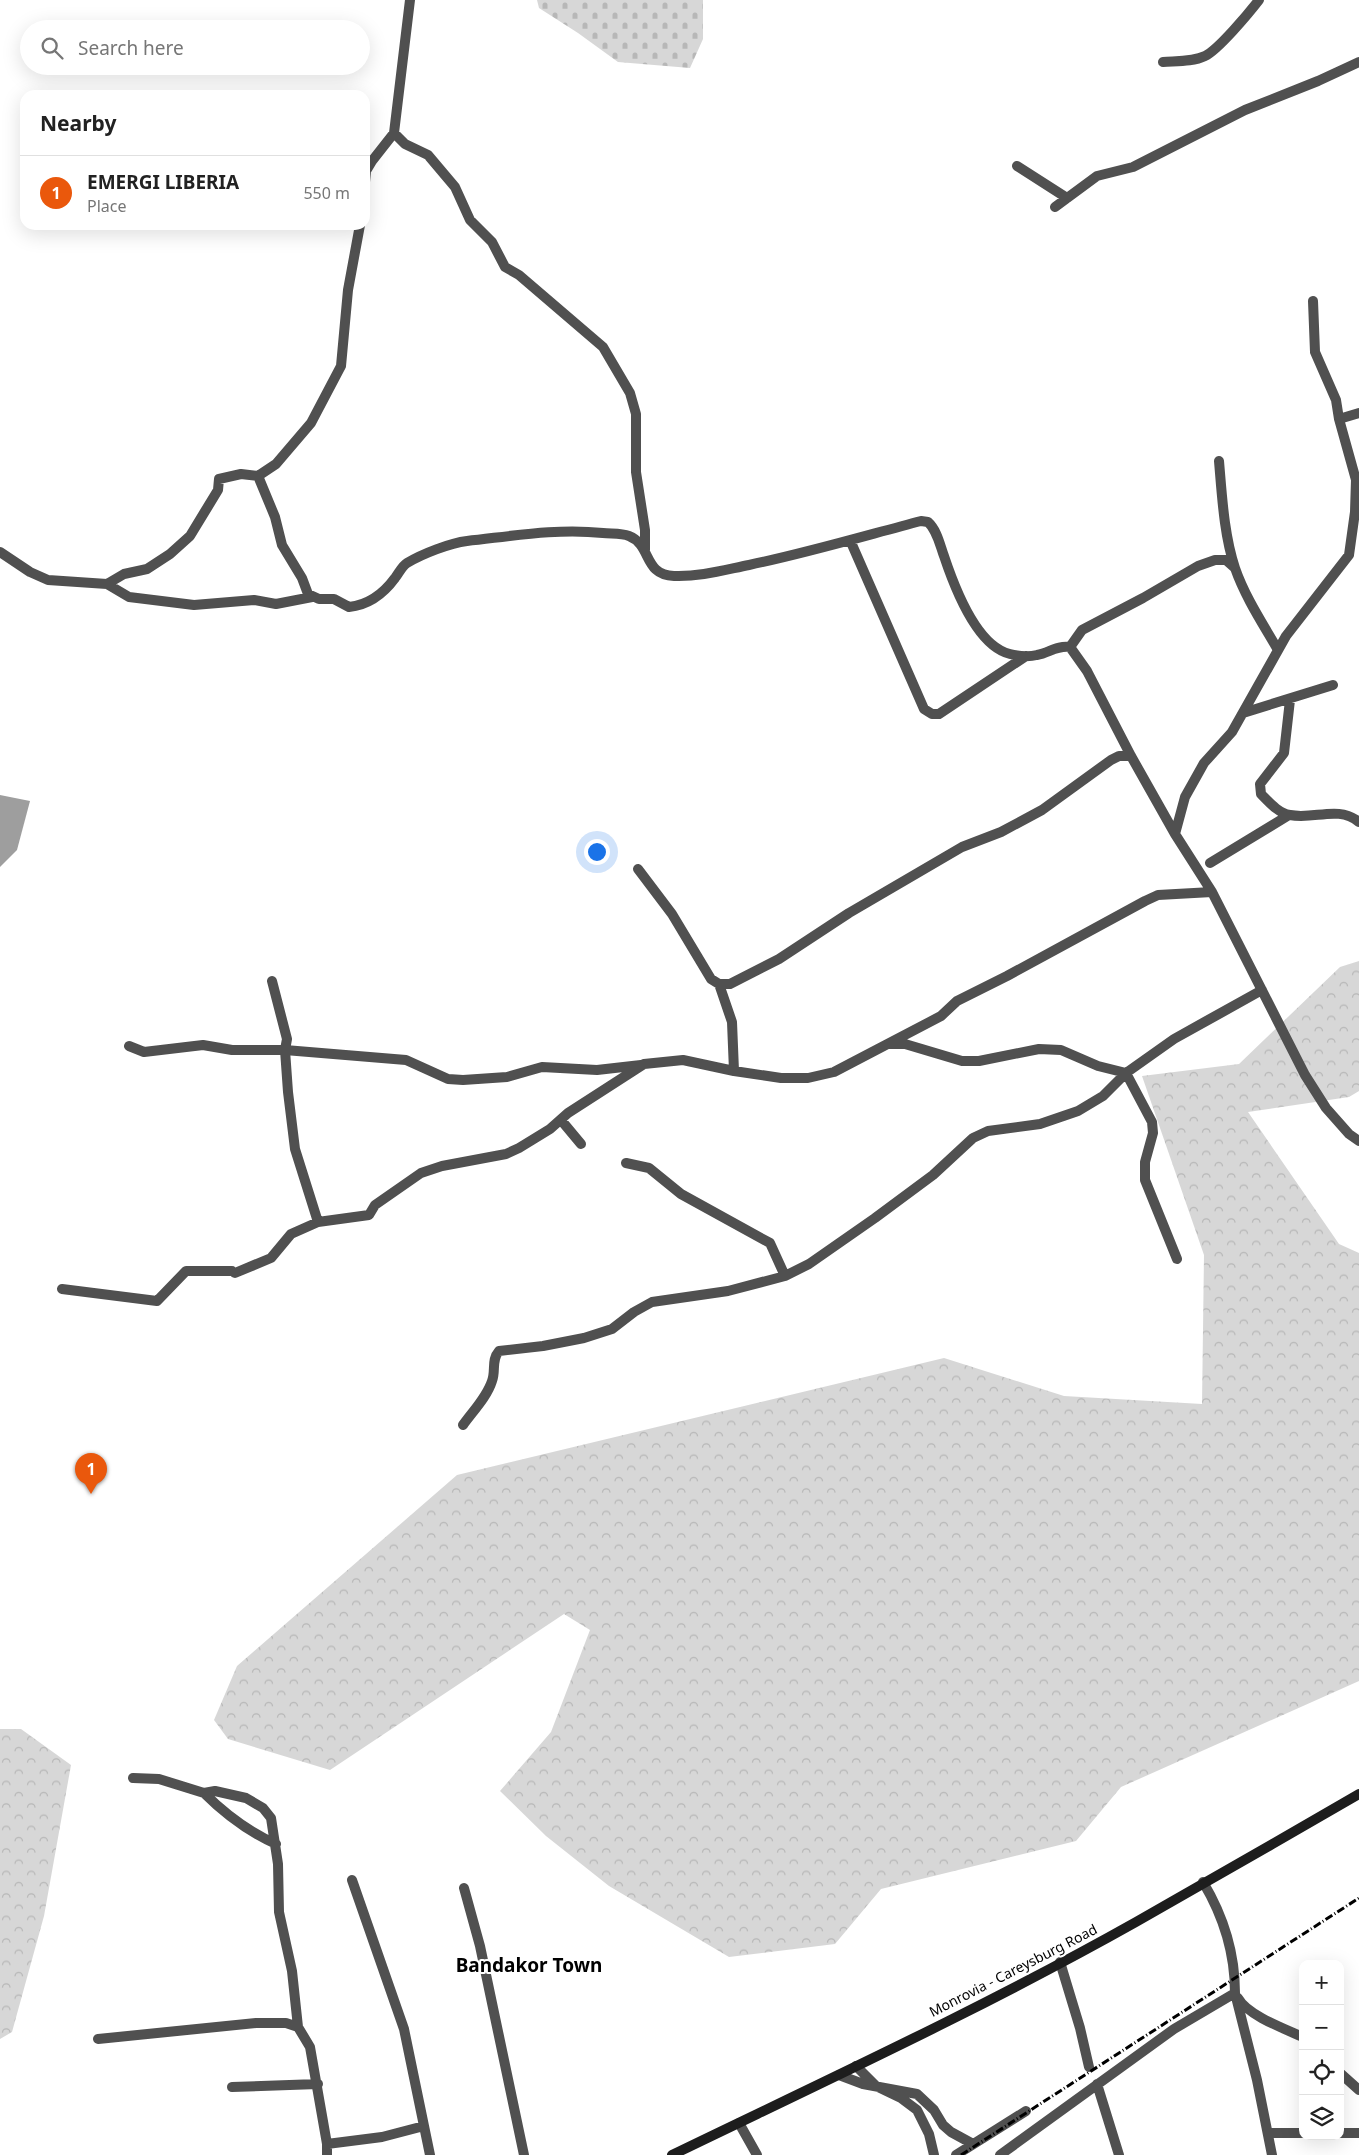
<!DOCTYPE html>
<meta charset="utf-8">
<style>
body{margin:0;font-family:"Noto Sans",sans-serif;background:#f2f2f2;color:#222}
.controls{position:absolute;right:15px;bottom:15px;display:grid;overflow:hidden;border-radius:10px;box-shadow:0 5px 20px #0002}
.controls button{width:45px;height:45px;display:grid;place-items:center;padding:0;border:0;border-bottom:1px solid #e0e0e0;background:#fff;color:#222;font:25px sans-serif}
.you{position:absolute;left:596px;top:851px;width:18px;height:18px;margin:-12px;border:4px solid #fff;border-radius:50%;background:#1a73e8;box-shadow:0 0 0 8px #1a73e833}
.badge{display:grid;place-items:center;width:32px;height:32px;border-radius:50%;background:#ea580c;color:#fff;font-size:16px;font-weight:700}
.pin{position:absolute;translate:-50% -41px;filter:drop-shadow(0 1px 2px #0008)}
.pin::after{content:'';position:absolute;top:26px;width:18px;height:15px;background:inherit;clip-path:polygon(0 0,100% 0,50% 100%)}
.list{margin:0;padding:0;list-style:none}
h2{display:flex;justify-content:space-between;align-items:center;height:65px;margin:0;padding:0 20px;font-size:21px}
h2 small{font-size:16px;font-weight:400;color:#767676}
.list li{display:grid;grid-template-columns:32px 1fr auto;gap:15px;align-items:center;box-sizing:border-box;height:75px;padding:0 20px;border-top:1px solid #e0e0e0}
.list b{display:block;font-size:19px;white-space:nowrap}
.list p{margin:0;font-size:16px;white-space:nowrap;color:#767676}
.list em{font-size:16px;font-style:normal;color:#767676}
.icon{flex:none;width:28px;height:28px;fill:none;stroke:currentColor;stroke-width:2;stroke-linecap:round;stroke-linejoin:round}
.map{position:relative;flex:none;width:1359px;height:2155px;overflow:hidden}
.search{position:absolute;background:#fff;box-shadow:0 5px 20px #0002;left:20px;top:20px;width:350px;height:55px;display:flex;align-items:center;gap:12px;box-sizing:border-box;padding:0 18px;border-radius:28px;color:#767676;font-size:19px}
.panel{position:absolute;background:#fff;box-shadow:0 5px 20px #0002;left:20px;top:90px;width:350px;height:140px;border-radius:15px}
.map>svg:first-child{display:block}
</style>
<div class="map">
<svg width="1359" height="2155" viewBox="0 0 1359 2155">
<defs>
<pattern id="forest-crowns" width="20" height="18" patternUnits="userSpaceOnUse" patternTransform="scale(1.25)"><rect width="20" height="18" fill="#d7d7d7"/><path d="M2 6a3 3 0 1 1 6 0M12 15a3 3 0 1 1 6 0" fill="none" stroke="#b7b7b7"/></pattern>
<pattern id="cemetery-stones" width="16" height="16" patternUnits="userSpaceOnUse" patternTransform="scale(1.25)"><rect width="16" height="16" fill="#d7d7d7"/><path d="M2 7V4a2 2 0 0 1 4 0v3zM10 15v-3a2 2 0 0 1 4 0v3z" fill="#b7b7b7"/></pattern>
</defs>
<rect width="100%" height="100%" fill="#fff"/>
<path fill="url(#forest-crowns)" d="M1359,961v130l-10,6 -101,15 91,132 20,9v428l-238,106 -45,54 -195,48 -46,55 -106,13 -120,-71 -63,-50 -46,-45 51,-59 39,-102 -26,-16 -234,156 -102,-31 -14,-19 23,-54 220,-191 487,-117 120,38 138,8 2,-149 -62,-179 97,-12 101,-97z
M0,1729h21l50,36 -27,151 -32,116 -12,7z"/>
<path fill="url(#cemetery-stones)" d="M537,0h166v39l-13,29 -72,-6 -40,-29 -39,-25z"/>
<path fill="#9e9e9e" d="M0,795l30,6 -13,49 -17,17z"/>
<g fill="none" stroke-linecap="round" stroke-linejoin="round">
<path stroke="#505050" stroke-width="10" d="M1163,62c13,-1 30,0 42,-6 13,-6 44,-43 54,-56
M394,133l11,11 23,11 27,32 15,33 22,22 13,25 14,8 84,72 27,46 6,21v58l9,58v20
M1017,166l50,32
M365,182l1,-11 6,-10 22,-28 16,-133
M1055,207l42,-31 36,-9 112,-57 73,-29 41,-19
M1339,419l20,-6
M1219,461c3,35 5,74 16,107 10,29 28,56 43,82
M258,476l17,41 7,28 20,33 6,16 11,5h15l15,8c19,-2 35,-14 46,-29 4,-5 7,-12 12,-15 15,-9 43,-20 60,-22 46,-5 90,-13 136,-8 8,1 18,0 26,3 23,9 14,39 45,40 25,1 50,-6 75,-11 58,-12 115,-29 172,-44l7,1c9,8 12,23 16,34 10,30 32,90 66,98 8,2 19,3 27,1 12,-2 20,-10 33,-8l17,24 44,85 44,78 37,58 93,183 21,33 23,26 10,7
M850,540l74,169 8,5h7l87,-58
M0,552l30,20 18,8 59,4 17,-10 23,-5 23,-15 20,-18 28,-46 1,-11 22,-5 17,2 18,-12 35,-41 30,-57 7,-76 12,-65
M107,584l22,13 65,8 60,-5 22,4 36,-7
M1070,647l12,-17 61,-32 55,-32 17,-6h11l9,8
M1290,700l-6,53 -24,31 1,10c8,8 17,19 29,21 24,5 48,-10 69,7
M1243,713l90,-28
M1175,834l10,-37 19,-34 28,-31 54,-96 63,-81 6,-43 1,-32 -17,-61 -3,-19 -21,-48 -2,-51
M1210,863l79,-48
M638,869l34,45 39,65 8,5h11l49,-25 70,-46 113,-66 39,-15 41,-22 69,-50 8,-4h12
M272,981l15,58 -2,11 3,42 7,57 23,73
M719,984l13,38 2,49
M889,1044h16l57,17h17l60,-12 22,1 37,16 28,7 26,49 1,11 -8,29v18l32,79
M129,1046l15,6 59,-7 29,5h53l121,10 42,19 15,1 44,-3 35,-10 55,3 44,-5
M561,1120l20,24
M626,1163l23,5 32,26 89,49 15,33
M235,1273l36,-15 20,-24 27,-12 51,-7 6,-10 46,-32 21,-7 64,-12 13,-6 31,-19 18,-16 76,-49 39,-4 51,11 47,7h27l26,-6 107,-56 16,-15 50,-25 138,-75 13,-6 54,-3
M62,1289l95,12 29,-30h46
M463,1425c10,-14 24,-28 29,-44 4,-10 -1,-21 7,-30l44,-5 41,-8 28,-9 22,-17 18,-10 76,-11 57,-15 24,-12 66,-46 58,-43 40,-37 15,-7 52,-7 38,-13 25,-15 23,-23 48,-34 88,-49
M133,1778l26,1 45,14 11,-2 31,7 17,10 8,10 7,46 1,48 13,59 6,56
M204,1793c22,22 43,38 72,51
M352,1880l52,149 26,126
M464,1888l16,58 44,209
M1060,1962l20,66 9,39
M1235,1993l22,87 15,75
M1238,1998c9,17 47,31 65,39
M98,2039l158,-16h30l12,4 12,20 17,97v11
M856,2066l20,20 25,12 16,12 12,24 5,21
M1340,2073l19,17
M839,2075l24,9 54,10 17,16 9,15 8,7 22,12
M1097,2084l22,71
M232,2087l86,-3
M739,2123l18,32
M1268,2133h35
M1340,2133h19
M327,2144l55,-7 42,-11
M956,2155l70,-44
M1000,2155l174,-126 61,-36c0,-41 -11,-76 -32,-111"/>
<path stroke="#1d1d1d" stroke-width="10" d="M672,2155c155,-75 313,-148 464,-233 74,-42 149,-85 223,-128"/>
<path stroke="#000" stroke-width="3" stroke-dasharray="8 2.5 1 2.5" stroke-linecap="butt" d="M961,2155l398,-257"/>
</g>
<g text-anchor="middle" dominant-baseline="central" stroke-width="4" stroke-linejoin="round" paint-order="stroke">
<g font-size="14" fill="#000" stroke="#fff">
<text transform="translate(1013 1970) rotate(-27)">Monrovia - Careysburg Road</text>
</g>
<g font-size="19" font-weight="bold" fill="#000" stroke="#fff">
<text x="529" y="1965">Bandakor Town</text>
</g>
</g>
</svg>
<div class="controls">
<button>+</button>
<button>−</button>
<button><svg class="icon" aria-label="locate" viewBox="0 0 24 24"><circle cx="12" cy="12" r="6"/><path d="M12 2v4M12 18v4M2 12h4M18 12h4"/></svg></button>
<button><svg class="icon" aria-label="layers" viewBox="0 0 24 24"><path d="M12 4l9 5-9 5-9-5zM3 14l9 5 9-5"/></svg></button>
</div>
<div class="you"></div>
<div class="pin badge" style="left:91px;top:1494px">1</div>
<div class="search"><svg class="icon" aria-label="search" viewBox="0 0 24 24"><circle cx="10" cy="10" r="6"/><path d="M15 15l6 6"/></svg>Search here</div>
<section class="panel">
<h2>Nearby<small></small></h2>
<ul class="list">
<li><span class="badge">1</span><div><b>EMERGI LIBERIA</b><p>Place</p></div><em>550 m</em></li>
</ul>
</section>
</div>
